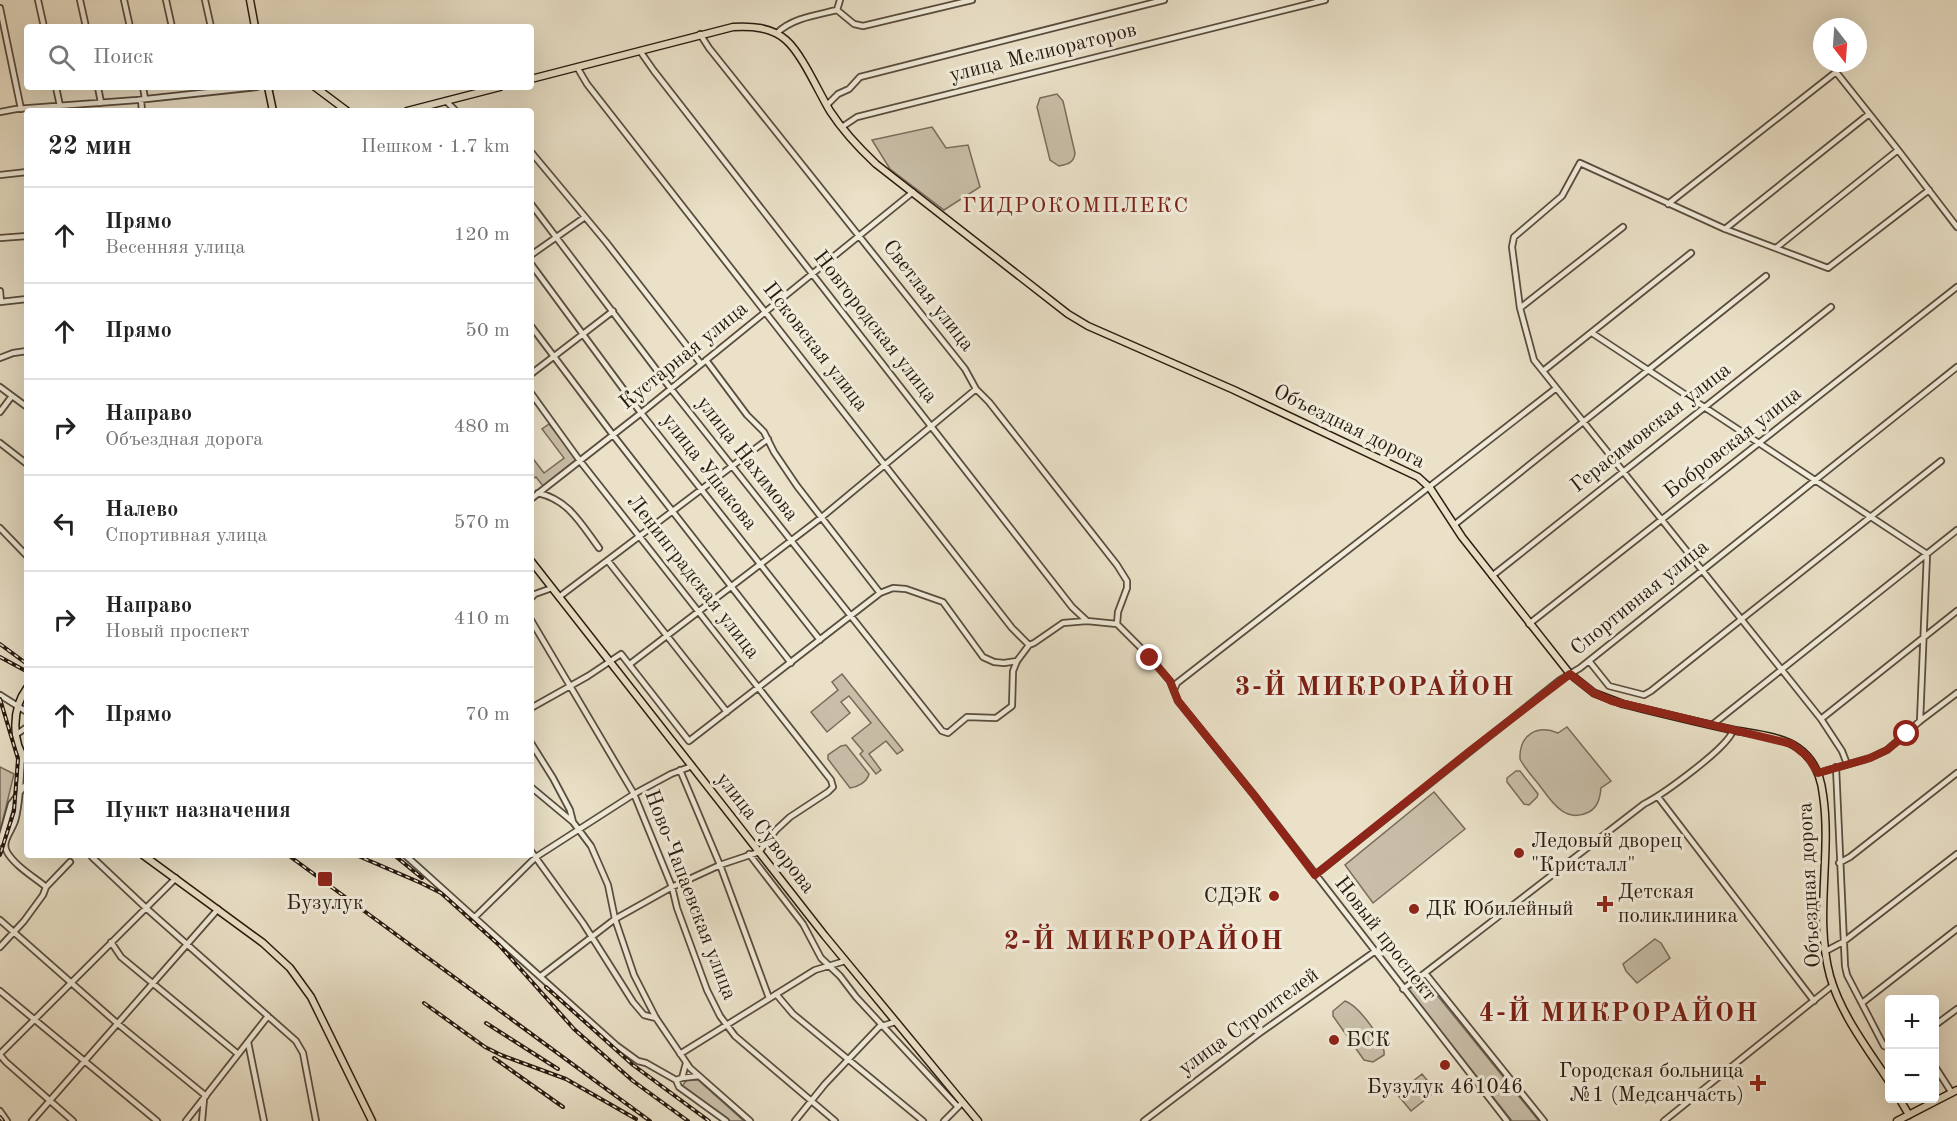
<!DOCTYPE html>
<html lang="ru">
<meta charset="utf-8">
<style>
body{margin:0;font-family:"Old Standard TT",serif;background:#f2f2f2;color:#222}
.controls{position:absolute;right:18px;bottom:18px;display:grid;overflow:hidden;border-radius:6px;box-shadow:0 6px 24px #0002}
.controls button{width:54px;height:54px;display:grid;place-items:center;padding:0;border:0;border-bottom:2px solid #e0e0e0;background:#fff;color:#222;font:30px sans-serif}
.compass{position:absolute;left:1813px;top:18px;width:54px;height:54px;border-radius:50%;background:#fff;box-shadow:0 6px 24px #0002;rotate:163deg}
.stop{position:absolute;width:18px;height:18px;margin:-14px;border:4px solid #8f2418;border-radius:50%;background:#fff}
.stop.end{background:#8f2418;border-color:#fff;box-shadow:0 2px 6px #0008}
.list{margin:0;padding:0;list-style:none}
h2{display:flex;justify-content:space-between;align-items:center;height:78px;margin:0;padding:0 24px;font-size:26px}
h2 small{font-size:20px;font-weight:400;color:#767676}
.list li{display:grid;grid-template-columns:39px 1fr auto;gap:18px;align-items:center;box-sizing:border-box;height:96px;padding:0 24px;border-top:2px solid #e0e0e0}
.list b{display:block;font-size:22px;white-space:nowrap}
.list p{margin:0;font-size:20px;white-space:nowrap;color:#767676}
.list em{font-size:20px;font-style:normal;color:#767676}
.icon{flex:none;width:33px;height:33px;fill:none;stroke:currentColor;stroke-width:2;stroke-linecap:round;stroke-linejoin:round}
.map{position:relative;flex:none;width:1957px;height:1121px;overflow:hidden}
.search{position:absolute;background:#fff;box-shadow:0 6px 24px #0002;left:24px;top:24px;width:510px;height:66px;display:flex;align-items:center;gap:15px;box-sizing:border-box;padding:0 21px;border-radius:6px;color:#767676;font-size:22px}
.panel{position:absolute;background:#fff;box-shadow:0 6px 24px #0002;left:24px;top:108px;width:510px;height:750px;border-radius:6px}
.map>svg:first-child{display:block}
</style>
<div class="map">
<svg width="1957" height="1121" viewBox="0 0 1957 1121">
<rect width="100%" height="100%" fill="#eae1c8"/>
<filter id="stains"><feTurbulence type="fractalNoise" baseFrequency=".00333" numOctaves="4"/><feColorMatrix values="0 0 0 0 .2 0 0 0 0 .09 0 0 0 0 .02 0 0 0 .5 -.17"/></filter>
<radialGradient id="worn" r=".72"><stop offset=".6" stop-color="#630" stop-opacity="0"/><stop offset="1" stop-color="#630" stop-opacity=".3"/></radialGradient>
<path fill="#c9bfa9" stroke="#796c5c" stroke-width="1.5" d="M1057,94l6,7 12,52c-1,10 -7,11 -16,13l-9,-6 -13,-53 3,-9z
M932,127l14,21 22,-3 12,42 -36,23 -54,-41 -18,-29z
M549,424l28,35 -34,27 -7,-9 -2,1 -3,-4v-18l13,17 20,-15 -22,-29z
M842,674l61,76 -6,4 -11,-13 -17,13 12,16 -5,4 -16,-20 3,-3 -11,-13 19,-15 -22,-27 -8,6 9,11 -23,19 -16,-20 27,-22 -6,-8z
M1567,727l44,54 -10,7c-1,10 -3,19 -12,24 -24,12 -37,-10 -49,-26 -7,-9 -15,-17 -20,-27 -1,-24 17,-35 38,-26z
M846,745l23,29c-2,8 -11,13 -19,14l-22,-29v-4l13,-9z
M0,767l14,7 -14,58z
M1516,771h4l18,23 -1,3 -8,8 -5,-1 -17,-22v-4z
M1434,792l31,37 -92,74 -28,-38z
M1655,939l6,4 9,15 -33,25 -11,-12 -3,-7z
M1424,979l115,142h-27l-104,-131z
M1345,1001c13,4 41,41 39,54l-11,7 -9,-2 -31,-44v-5z
M1422,1074l14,17 -25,20 -14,-17z
M687,1080h11l46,41h-15l-47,-35z"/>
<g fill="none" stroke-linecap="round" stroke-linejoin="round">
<defs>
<path id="minor" d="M38,0l6,27
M80,0l6,27
M124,0l6,27
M166,0l6,27
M205,0l6,27
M0,8l21,101
M837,10l17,14 9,2 109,-26
M837,10l3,-10
M777,33c15,-15 40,-18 60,-23
M700,34l9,14 256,321 11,20 13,13 128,163 10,16v7l-9,24 -1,12
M640,51l14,20 418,536 15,14
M577,67l10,17c141,182 284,362 425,544l17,17
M56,87l4,19
M98,87l3,16
M143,87l2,12
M141,100l1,11
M446,101l10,10
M827,105l11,-11 11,-5 11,-12 304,-77
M0,112l16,-3 121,-9 120,-13
M842,127l15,-10 468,-117
M531,152l75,90 95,122
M0,175l27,-3
M531,204l140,185 271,342 6,2 19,-16 29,1 16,-12 1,-35 4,-10 12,-16 5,-2 29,-20 24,-2 30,3 32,32 21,25 8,20 76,94 253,326
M1668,204l168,-132 62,78 59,77
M1725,229l144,-115
M0,238l27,-2
M1776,248l122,-98
M531,255l54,-38
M531,264l110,149 179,227
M0,291l1,11
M0,302l27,-3
M1520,308l103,-81
M531,326l82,109 178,228
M1592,333l335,221 -7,167
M0,358l13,-5 14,-2
M706,360l41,55 17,17 10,20 23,34 83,107
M1543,371l148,-118
M531,374l82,-63
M0,387l27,20
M531,393l49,68 251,319 2,7 -5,5 -38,25 -14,13 -17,22 -39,13 -48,22 -57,32 -74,57
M0,412l12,-16
M0,443l27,21
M538,493c31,7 43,31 61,55
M531,499l110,-86 272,-221
M1454,525l312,-249
M0,528l27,28
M608,561l119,151
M1492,576l339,-269
M559,597l209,-158
M531,598l4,-4 17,-6
M531,620l103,174 38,93 5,21 30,82 13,26 15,20 100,85
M1529,624l428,-337
M1589,661l20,25 35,9 7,-4 290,-230
M630,664l192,-147 154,-128
M1174,690l3,-7 378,-294
M0,695l27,17
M531,708l57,-32 33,-22 68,87 191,-148 13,-5 13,1 37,13 40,55 11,5 10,1 13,-2
M1821,719l136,-108
M1712,725l245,-195
M17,734l10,-7
M531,743l22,35 17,32 3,12 18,24 17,39 7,34 19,56 22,43 34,50 60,53
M22,755c-2,22 -1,45 -7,66 -3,10 -14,21 -8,31 8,14 27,25 39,35
M1847,764l-5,-13 -21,-32 -287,-359 -14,-52 -8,-61 2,-10 48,-41 18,-33 145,66 103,39 101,-78
M1836,767l9,199 2,9 37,71 6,2
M680,770l40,95 49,133
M1818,773l52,-15 17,-8 33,-29 37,-28
M531,787l42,35
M1658,797l156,204
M0,843l11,-39 16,-21
M531,851l52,72 50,79 11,13 12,3
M749,854l54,70 18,34 19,18 16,21 102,110
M93,855l-1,2 54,51 150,133 7,12 13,68
M405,855l211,190 22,16 8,2 30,17 6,-2 4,-15
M1839,863l11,-6 107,-84
M1315,875l245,-195 20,-12 377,-301
M475,917l61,-60 98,-63 37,-20 21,-8
M0,920l118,104 88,72
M111,942l10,15 117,97
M0,947l24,-26 19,-26 3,-8 24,-25
M1826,951l17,-9 114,-88
M1425,973l219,-169c18,-9 85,-57 89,-74
M1403,989l22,-16 119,148
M0,991l157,130
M776,994l17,20 130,107
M1862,1003l95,-74
M1934,1026l23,-17
M248,1042l16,79
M0,1054l176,-176
M680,1054l135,-84 30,-9
M0,1055l6,7 67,59
M1934,1065l18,28
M682,1078l17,-2
M676,1080l3,7 47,34
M0,1111l7,10
M32,1121l186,-212
M186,1121l82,-105
M202,1121l2,-22
M795,1121l30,-37 54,-57 16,-5
M944,1121l16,-16
M1144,1121l113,-86 117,-83
M1664,1121l169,-136"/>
<path id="major" d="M250,0l5,27
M531,79l202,-52c19,-1 38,0 53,13 16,14 32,51 44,71 13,20 29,37 46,53l192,150 20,12 146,64 184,87 12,11 32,49 108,137 24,19 29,11c37,9 73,18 110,26 21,4 48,6 65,18 16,11 23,29 25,47 9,59 -9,122 7,181 11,39 38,73 60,107
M268,87l5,24
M315,87l32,24
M407,111l93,-24
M531,561l294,375 153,185
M27,688c-15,20 -16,54 0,74
M143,855l120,88 27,25 21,29 61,124
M1899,1098l10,17
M1897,1121l60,-31"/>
</defs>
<use href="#minor" stroke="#594c3d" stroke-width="8"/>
<use href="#major" stroke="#291a0f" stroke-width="9"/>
<use href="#minor" stroke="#f1ecdb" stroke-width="4.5"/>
<use href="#major" stroke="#eae1c8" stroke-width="6"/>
<defs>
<path id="rail" d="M0,644l27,20
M0,657l24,13
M0,699l18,60 -4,52 -14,44
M288,855l362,266
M356,855l65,28 20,10 58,52 75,84 59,52 55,40
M394,855l28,23
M546,987l87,78 76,56
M424,1003l61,44 16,8 65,24 70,40
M486,1023l72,46
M494,1058l69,49
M0,1117l3,4"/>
</defs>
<use href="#rail" stroke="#291a0f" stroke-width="4"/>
<use href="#rail" stroke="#f1ecdb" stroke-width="1.5" stroke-dasharray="4.5" stroke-linecap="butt"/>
</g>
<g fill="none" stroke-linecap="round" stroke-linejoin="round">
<path stroke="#8f2418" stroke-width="8" d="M1150,658l20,23 8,20 76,94 61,80 156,-125 99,-76 24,19 18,8 180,43 16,13 10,16 52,-15 17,-8 20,-16"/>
</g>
<g fill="#8f2418" stroke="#f1ecdb" stroke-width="2">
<circle cx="1519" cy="853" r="6"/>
<rect x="317" y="871" width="16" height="16" rx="3"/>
<circle cx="1274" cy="896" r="6"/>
<path d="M1602 895h6v6h6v6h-6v6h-6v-6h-6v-6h6z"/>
<circle cx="1414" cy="909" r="6"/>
<circle cx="1334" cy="1040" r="6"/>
<circle cx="1445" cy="1065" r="6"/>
<path d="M1755 1074h6v6h6v6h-6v6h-6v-6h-6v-6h6z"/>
</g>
<g text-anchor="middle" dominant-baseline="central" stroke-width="6" stroke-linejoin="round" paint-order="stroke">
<g font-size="21" fill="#291a0f" stroke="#f1ecdb">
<text transform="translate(1043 53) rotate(-14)">улица Мелиораторов</text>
<text transform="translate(928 296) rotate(52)">Светлая улица</text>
<text transform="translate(875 327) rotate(52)">Новгородская улица</text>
<text transform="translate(815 347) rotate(52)">Псковская улица</text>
<text transform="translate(684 356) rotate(-39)">Кустарная улица</text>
<text transform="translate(1349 427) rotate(26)">Объездная дорога</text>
<text transform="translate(1651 428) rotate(-38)">Герасимовская улица</text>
<text transform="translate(1733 443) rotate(-38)">Бобровская улица</text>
<text transform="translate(747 459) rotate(52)">улица Нахимова</text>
<text transform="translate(709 472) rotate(52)">улица Ушакова</text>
<text transform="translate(693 577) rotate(52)">Ленинградская улица</text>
<text transform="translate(1640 598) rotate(-39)">Спортивная улица</text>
<text transform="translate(765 833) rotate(52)">улица Суворова</text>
<text transform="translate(1810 885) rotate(-93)">Объездная дорога</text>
<text transform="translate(690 895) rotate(69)">Ново-Чапаевская улица</text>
<text transform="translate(1385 939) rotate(52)">Новый проспект</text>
<text transform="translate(1249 1022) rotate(-36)">улица Строителей</text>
</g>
<g font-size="21" fill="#291a0f" stroke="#f1ecdb" text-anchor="start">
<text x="1531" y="841">Ледовый дворец<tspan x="1531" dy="24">"Кристалл"</tspan></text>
<text x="1618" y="892">Детская<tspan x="1618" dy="24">поликлиника</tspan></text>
<text x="1262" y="896" text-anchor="end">СДЭК</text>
<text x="325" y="903" text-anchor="middle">Бузулук</text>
<text x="1426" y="909">ДК Юбилейный</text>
<text x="1346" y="1040">БСК</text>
<text x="1744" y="1071" text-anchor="end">Городская больница<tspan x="1744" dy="24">№1 (Медсанчасть)</tspan></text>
<text x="1445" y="1087" text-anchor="middle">Бузулук 461046</text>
</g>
<g font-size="22" letter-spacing="1.5" fill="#7a1f14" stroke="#f1ecdb">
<text x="1076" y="206">ГИДРОКОМПЛЕКС</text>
</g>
<g font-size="27" font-weight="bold" letter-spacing="1.5" fill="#7a1f14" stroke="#f1ecdb">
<text x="1375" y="687">3-Й МИКРОРАЙОН</text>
<text x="1144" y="941">2-Й МИКРОРАЙОН</text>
<text x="1619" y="1013">4-Й МИКРОРАЙОН</text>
</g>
</g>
<rect width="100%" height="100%" filter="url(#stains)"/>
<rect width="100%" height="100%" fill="url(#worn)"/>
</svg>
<div class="controls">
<button>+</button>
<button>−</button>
</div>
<svg class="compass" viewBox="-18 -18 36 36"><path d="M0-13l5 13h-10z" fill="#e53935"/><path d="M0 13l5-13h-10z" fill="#767676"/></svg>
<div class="stop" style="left:1907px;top:734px"></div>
<div class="stop end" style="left:1150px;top:658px"></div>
<div class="search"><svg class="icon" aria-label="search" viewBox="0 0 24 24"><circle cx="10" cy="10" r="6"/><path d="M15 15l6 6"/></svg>Поиск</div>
<section class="panel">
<h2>22 мин<small>Пешком · 1.7 km</small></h2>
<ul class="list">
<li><svg class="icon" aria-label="ahead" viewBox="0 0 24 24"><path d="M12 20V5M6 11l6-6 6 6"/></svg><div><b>Прямо</b><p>Весенняя улица</p></div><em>120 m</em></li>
<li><svg class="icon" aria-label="ahead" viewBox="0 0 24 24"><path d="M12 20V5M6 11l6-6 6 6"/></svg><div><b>Прямо</b></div><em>50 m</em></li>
<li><svg class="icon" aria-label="right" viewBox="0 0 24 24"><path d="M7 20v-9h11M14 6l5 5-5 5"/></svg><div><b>Направо</b><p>Объездная дорога</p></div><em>480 m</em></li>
<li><svg class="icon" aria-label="left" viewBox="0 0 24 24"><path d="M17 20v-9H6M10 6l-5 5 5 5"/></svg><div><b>Налево</b><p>Спортивная улица</p></div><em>570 m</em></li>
<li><svg class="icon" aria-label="right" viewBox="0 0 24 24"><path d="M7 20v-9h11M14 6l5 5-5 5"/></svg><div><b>Направо</b><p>Новый проспект</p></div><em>410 m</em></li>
<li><svg class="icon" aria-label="ahead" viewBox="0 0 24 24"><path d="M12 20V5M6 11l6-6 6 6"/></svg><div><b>Прямо</b></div><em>70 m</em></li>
<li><svg class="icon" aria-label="arrive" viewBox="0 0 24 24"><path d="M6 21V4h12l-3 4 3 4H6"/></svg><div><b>Пункт назначения</b></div></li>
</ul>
</section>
</div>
